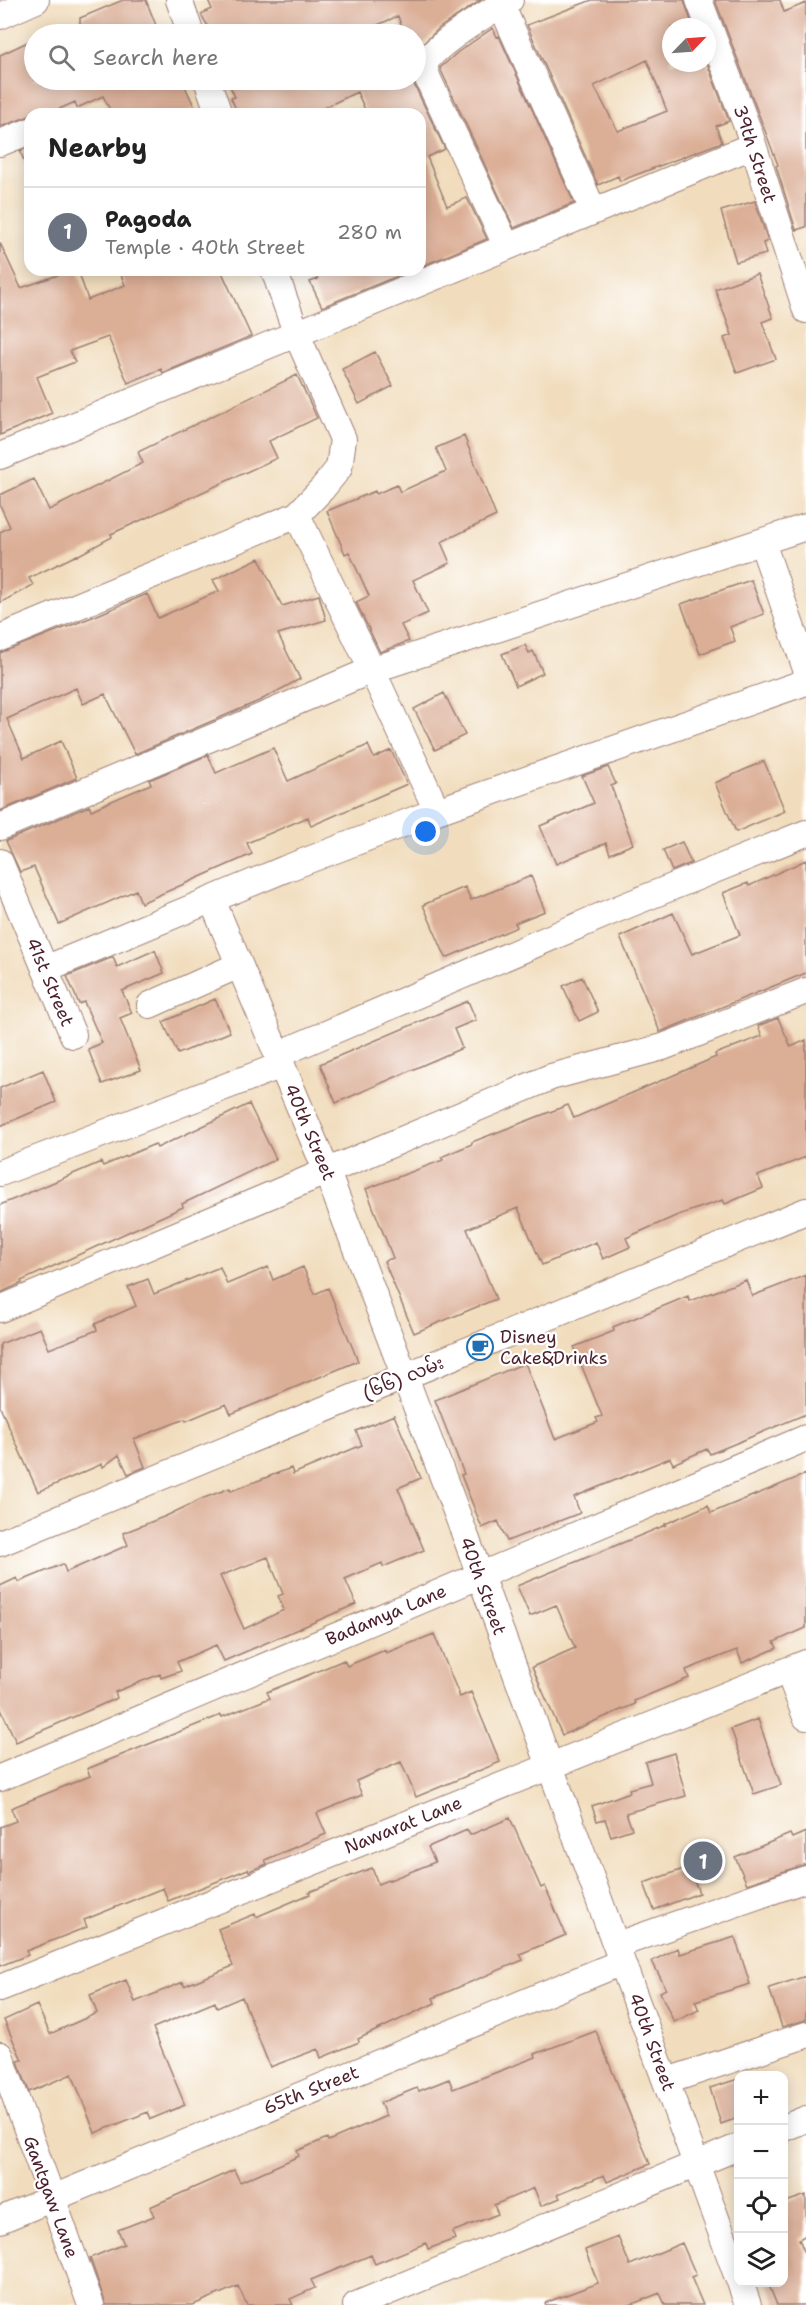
<!DOCTYPE html>
<meta charset="utf-8">
<style>
body{margin:0;font-family:"Shantell Sans","Noto Sans Myanmar",sans-serif;background:#f2f2f2;color:#222}
.controls{position:absolute;right:18px;bottom:18px;display:grid;overflow:hidden;border-radius:12px;box-shadow:0 3px 15px #0003}
.controls button{width:54px;height:54px;display:grid;place-items:center;padding:0;border:0;border-bottom:2px solid #e0e0e0;background:#fff;color:#222;font:30px sans-serif}
.compass{position:absolute;left:662px;top:18px;width:54px;height:54px;border-radius:50%;background:#fff;box-shadow:0 3px 15px #0003;rotate:65deg}
.you{position:absolute;left:426px;top:832px;width:21px;height:21px;margin:-15px;border:4px solid #fff;border-radius:50%;background:#1a73e8;box-shadow:0 0 0 9px #1a73e833}
.badge{display:grid;place-items:center;width:39px;height:39px;border-radius:50%;background:#0b8043;color:#fff;font-size:20px;font-weight:700}
.pin{position:absolute;translate:-50% -50%;border:3px solid #fff;box-shadow:0 2px 6px #0006}
.list{margin:0;padding:0;list-style:none}
h2{display:flex;justify-content:space-between;align-items:center;height:78px;margin:0;padding:0 24px;font-size:26px}
h2 small{font-size:20px;font-weight:400;color:#767676}
.list li{display:grid;grid-template-columns:39px 1fr auto;gap:18px;align-items:center;box-sizing:border-box;height:90px;padding:0 24px;border-top:2px solid #e0e0e0}
.list b{display:block;font-size:22px;white-space:nowrap}
.list p{margin:0;font-size:20px;white-space:nowrap;color:#767676}
.list em{font-size:20px;font-style:normal;color:#767676}
.icon{flex:none;width:33px;height:33px;fill:none;stroke:currentColor;stroke-width:2;stroke-linecap:round;stroke-linejoin:round}
.map{position:relative;flex:none;width:806px;height:2305px;overflow:hidden}
.search{position:absolute;background:#fff;box-shadow:0 3px 15px #0003;left:24px;top:24px;width:402px;height:66px;display:flex;align-items:center;gap:15px;box-sizing:border-box;padding:0 21px;border-radius:33px;color:#767676;font-size:22px}
.panel{position:absolute;background:#fff;box-shadow:0 3px 15px #0003;left:24px;top:108px;width:402px;height:168px;border-radius:18px}
.map>svg:first-child{display:block}
</style>
<div class="map">
<svg width="806" height="2305" viewBox="0 0 806 2305">
<rect width="100%" height="100%" fill="#fff"/>
<filter id="ink" filterUnits="userSpaceOnUse"><feTurbulence type="fractalNoise" baseFrequency=".0167" numOctaves="2"/><feDisplacementMap in="SourceGraphic" scale="12" xChannelSelector="R" yChannelSelector="G"/><feConvolveMatrix kernelMatrix="1 2 1 2 8 2 1 2 1" color-interpolation-filters="sRGB"/></filter>
<filter id="wash" filterUnits="userSpaceOnUse"><feTurbulence type="fractalNoise" baseFrequency=".008" numOctaves="4" result="noise"/><feDisplacementMap in="SourceGraphic" scale="24" xChannelSelector="R" yChannelSelector="G"/><feGaussianBlur stdDeviation="1.35" result="paint"/><feColorMatrix in="noise" values="0 0 0 0 0 0 0 0 0 0 0 0 0 0 0 0 0 1.4 0 .05"/><feComposite in="paint" operator="in"/></filter>
<g filter="url(#wash)">
<rect width="100%" height="100%" fill="#f1ddbd"/>
<g id="blocks">
<path fill="#dbae96" fill-rule="evenodd" d="M123,0h23l11,28 -15,6h-59l-3,-8v-8z
M208,0h273l-42,28 -23,23v-17h-12l-6,-18 -41,18h-145l-11,-20 11,-5z
M592,0h92l9,27h-22v36h36l22,58 -13,5 6,16 -102,39 -2,-5 -20,9 -71,-160zM647,60l20,51 -49,20 -24,-45z
M715,0h65l4,12 22,-9v224l-10,3 -20,-64 2,-1z
M493,28l4,9 2,-1 75,167 -60,25 -74,-160 18,-16z
M34,39v41h148l13,28 -13,6h-70l-9,-18 -26,12 -2,-6 -27,12h-18v2l-30,11v-72z
M227,80h185l33,69 -18,8 20,49 20,-8 20,41 -67,28v-153h-53l-10,-22 -46,22h-73l-7,-16 4,-1z
M30,147v26h-1l-9,-22z
M755,201l13,40 -5,2 3,11 -30,8 -15,-51z
M0,243l21,45 51,-18h6l10,30 37,-15 -6,-15h102l30,66 -88,37 -2,-4 -33,14 -20,-46 -38,14 5,11 -38,15 15,36 -52,22z
M314,270h98l-90,37 -12,-25 8,-3z
M757,274l16,44 -11,4 14,37 -39,14 -13,-35 8,-3 -17,-46z
M375,352l18,34 -34,18 -17,-35z
M297,375l20,43 -48,23 8,17 -166,76 1,3 -35,19v-1l-48,23 4,7 -33,18v-71l10,-5 -10,-22v-10l34,-16 15,31 94,-47 -5,-11z
M464,436l32,80 -55,26 9,21 -37,17 15,33 -27,12 8,16 -29,11 -24,-50 13,-6 -20,-44 -4,2 -18,-43 48,-20 1,3 21,-9 3,7 46,-21 -10,-23z
M259,558l23,48 37,-11 7,25 -48,14 22,45 -39,21 -126,54 -30,-60 -22,10 -7,-16 -69,31 17,39 37,-17 16,37 -77,33v-158l95,-37 52,-22 11,24 61,-27 -6,-11z
M751,580l13,34 -34,13 5,14 -35,13 -19,-50z
M525,645l4,8 4,-2 10,22 -27,13 -14,-32z
M444,693l21,42 -30,15 -21,-41z
M368,745l6,13 17,-8 16,34 -96,42 -3,-9 -61,26 5,11 -111,49 -5,-13 -77,34 -25,-57 -14,5 -14,-31 83,-35 2,4 60,-26 -2,-4 59,-25 8,18 57,-25 15,33z
M764,761l21,50 -49,21 -21,-49z
M608,767l8,17 -5,2 22,58 -23,10 -4,-11 -50,21 -16,-38 54,-23 -12,-27z
M682,842l9,21 -19,8 -9,-21z
M806,860v113l-146,59 -40,-95 53,-24 19,41 48,-19 -17,-42 25,-10 1,3z
M531,876l14,35 -30,12 2,4 -71,31 -23,-53 42,-18 6,13z
M155,950l9,23 -42,18 10,22 -12,5 21,52 -39,14 -14,-35 14,-6 -18,-41 -5,2 -12,-28 46,-19 4,10z
M582,977l16,35 -19,9 -16,-35z
M215,999l15,33 -52,22 -15,-32z
M468,1001l8,19 -22,9 8,19 -126,55 -16,-39z
M778,1018l13,29 15,-7v117l-48,19 5,12 -38,16 -2,-4 -45,15 -52,23 4,9 -27,12 -7,-17 -54,23 -24,-57 -51,21 29,70 -82,34 -30,-72 9,-3 -27,-69 77,-29 -2,-3 31,-13v-2l96,-37 6,13 142,-61 -1,-3 47,-18 -4,-10z
M43,1070l13,32 -56,24v-38z
M249,1104l27,55 -94,45 1,3 -162,74 1,2 -22,10v-88l101,-43 2,4 52,-22 2,4z
M220,1267l7,17 41,-17 5,13 30,-13 12,27 13,-6 30,73 -127,53 -5,-10 -40,17 -1,-2 -51,20 11,28 -17,7 -9,-19 -16,12 -1,-3 -64,28 -38,-85v-63l40,-16 9,21 48,-19 -2,-6 41,-18 -8,-19 20,-8 6,15z
M806,1275v139l-96,40 -3,-5 -34,15 -3,-6 -96,39 6,16 -73,28 -9,-20 -16,7 -21,-53 3,-1 -29,-74 90,-37 30,76 43,-17 -2,-4 6,-2 -28,-69 40,-16 -1,-4 75,-31 2,5 56,-21 6,16z
M394,1415l27,63 -23,10 26,62 -41,17 -1,-4 -37,16 11,25 -132,57 -8,-16 -39,17 4,9 -20,7 -1,-4 -45,18 2,6 -101,44 -16,-35v-121l17,-8 2,4 44,-18 3,8 62,-27 -5,-12 43,-17 38,-18 26,-10 1,3 60,-23 2,6 69,-29 -6,-14zM268,1557l15,37 -5,2 6,14 -40,19 -24,-53z
M806,1474v154l-32,14 3,6 -35,15 -5,-13 -51,20 3,8 -55,23 1,3 -73,31 -30,-68 43,-19 -19,-43 -26,11 -13,-30 149,-61 -1,-1 43,-19 3,8z
M434,1634l26,63 11,-5 29,70 -84,35 -15,-35 -45,19 6,14 -45,18 9,21 -61,26 2,4 -18,7 -1,-2 -80,32 -5,-13 -79,32 3,7 -61,24 2,4 -28,11v-139l16,-6 -5,-13 79,-32 -3,-7 134,-54 1,2 48,-19 -3,-6 32,-13 45,-19 3,6 38,-16 1,3z
M758,1719l23,66 -27,9 -23,-65z
M674,1753l12,43 -60,17 6,16 -21,7 -6,-17 -8,2 -5,-15 38,-14 -1,-3 22,-6 -6,-21z
M510,1818l31,70 4,-2 21,49 -46,19 3,6 -90,38 2,5 -77,36 1,3 -38,16 -3,-9 -48,18 -28,-70 -25,11 -2,-6 -62,26 32,77 -34,14 -3,-7 -53,21 -23,-59 -43,18 -11,-31 4,-1 -18,-40 33,-15 13,29 47,-21 -7,-18 36,-15 9,22 48,-20 1,4 49,-20 -15,-37 37,-15 1,3 54,-23 -1,-2 63,-24 6,16 12,-5v1l45,-18 -7,-15 39,-17 3,5z
M806,1832v32l-59,20 -12,-27 55,-23 2,4z
M689,1867l10,26 -45,17 -10,-27z
M735,1937l15,47 -55,17 4,9 -25,12 -14,-30 6,-3 -14,-28 26,-13 2,6z
M806,1976v44l-24,7 -13,-39z
M596,2031l54,133 -43,18 -3,-7 -46,19 2,4 -19,8 -7,-18 -40,17 4,9 -46,18 3,7 -27,10 -2,-6 -51,21 -4,-9 -60,25 4,8 -25,11 3,6h-46l-9,-19 -45,19h-87l-16,-47 34,-14 -6,-14 36,-14 -4,-9 84,-37 6,12 59,-26 -2,-5 30,-13 1,3 58,-25 -6,-13 37,-15 2,3 30,-12 4,10 83,-32 -1,-3z
M738,2079v39l-17,6 -11,-36z
M806,2195v40l-7,4 7,17v49h-29l-9,-22h15v-80z
M618,2237l12,28 52,-22 14,32 -5,2 12,28h-38l-5,-12 -30,12h-84l-1,-2 53,-20 -13,-33z"/>
</g>
</g>
<g filter="url(#ink)">
<use href="#blocks" fill-opacity="0" stroke="#9e7e74" stroke-width="1.5"/>
<g fill="none" stroke-linecap="round" stroke-linejoin="round">
<defs>
<path id="minor" d="M179,0l12,34
M499,0l94,210
M699,0l50,132 57,178
M0,16l36,-16
M207,80l12,34
M0,143l30,-12
M507,247l-79,-168c-1,-4 -4,-10 -3,-14 1,-15 70,-57 85,-65
M274,270l23,65 46,104 -4,29 -17,21 -25,26
M0,456l752,-310
M762,542l44,127
M0,638l297,-123 75,155 65,141
M0,827l372,-157 434,-143
M0,862l73,173
M212,900l115,272 140,368 271,738
M45,969l240,-100 152,-58 369,-129
M150,1005l89,-40
M277,1055l338,-145 191,-77
M0,1173l282,-108
M0,1309l551,-232 112,-30 143,-56
M0,1543l806,-332
M788,1670l18,47
M0,1778l806,-340
M617,1945l189,-66
M0,1988l806,-325
M0,2055l91,250
M667,2081l139,-46
M784,2128l22,-9
M0,2220l622,-258
M740,2282l8,23
M356,2305l382,-158"/>
</defs>
<use href="#minor" stroke="#9e7e74" stroke-width="28"/>
<use href="#minor" stroke="#fff" stroke-width="26"/>
</g>
</g>
<defs>
<symbol id="cafe-ring" viewBox="-11 -11 22 22"><circle r="9.5" fill="#fff" stroke="#1f6fb2" stroke-width="1.5"/><path d="M-5.5-4.5H6V0H3Q3 3.5 0 3.5H-2.5Q-5.5 3.5-5.5 0ZM3-3.2v2h1.7v-2ZM-6 4.5H4V6H-6Z" fill="#1f6fb2"/></symbol>
</defs>
<g fill-rule="evenodd">
<use href="#cafe-ring" x="465" y="1332" width="30" height="30"/>
</g>
<g text-anchor="middle" dominant-baseline="central" stroke-width="4.5" stroke-linejoin="round" paint-order="stroke">
<g font-size="18" fill="#4a1f2b" stroke="#fff">
<text transform="translate(755 154) rotate(72)">39th Street</text>
<text transform="translate(50 982) rotate(67)">41st Street</text>
<text transform="translate(310 1132) rotate(67)">40th Street</text>
<text transform="translate(403 1378) rotate(-22)">(၆၆) လမ်း</text>
<text transform="translate(483 1586) rotate(70)">40th Street</text>
<text transform="translate(386 1615) rotate(-23)">Badamya Lane</text>
<text transform="translate(403 1825) rotate(-22)">Nawarat Lane</text>
<text transform="translate(652 2042) rotate(70)">40th Street</text>
<text transform="translate(311 2090) rotate(-22)">65th Street</text>
<text transform="translate(51 2197) rotate(70)">Gantgaw Lane</text>
</g>
<g font-size="18" fill="#4a1f2b" stroke="#fff" text-anchor="start">
<text x="500" y="1337">Disney<tspan x="500" dy="21">Cake&amp;Drinks</tspan></text>
</g>
</g>
</svg>
<div class="controls">
<button>+</button>
<button>−</button>
<button><svg class="icon" aria-label="locate" viewBox="0 0 24 24"><circle cx="12" cy="12" r="6"/><path d="M12 2v4M12 18v4M2 12h4M18 12h4"/></svg></button>
<button><svg class="icon" aria-label="layers" viewBox="0 0 24 24"><path d="M12 4l9 5-9 5-9-5zM3 14l9 5 9-5"/></svg></button>
</div>
<svg class="compass" viewBox="-18 -18 36 36"><path d="M0-13l5 13h-10z" fill="#e53935"/><path d="M0 13l5-13h-10z" fill="#767676"/></svg>
<div class="you"></div>
<div class="pin badge" style="left:703px;top:1861px;background:#6b7280">1</div>
<div class="search"><svg class="icon" aria-label="search" viewBox="0 0 24 24"><circle cx="10" cy="10" r="6"/><path d="M15 15l6 6"/></svg>Search here</div>
<section class="panel">
<h2>Nearby<small></small></h2>
<ul class="list">
<li><span class="badge" style="background:#6b7280">1</span><div><b>Pagoda</b><p>Temple · 40th Street</p></div><em>280 m</em></li>
</ul>
</section>
</div>
